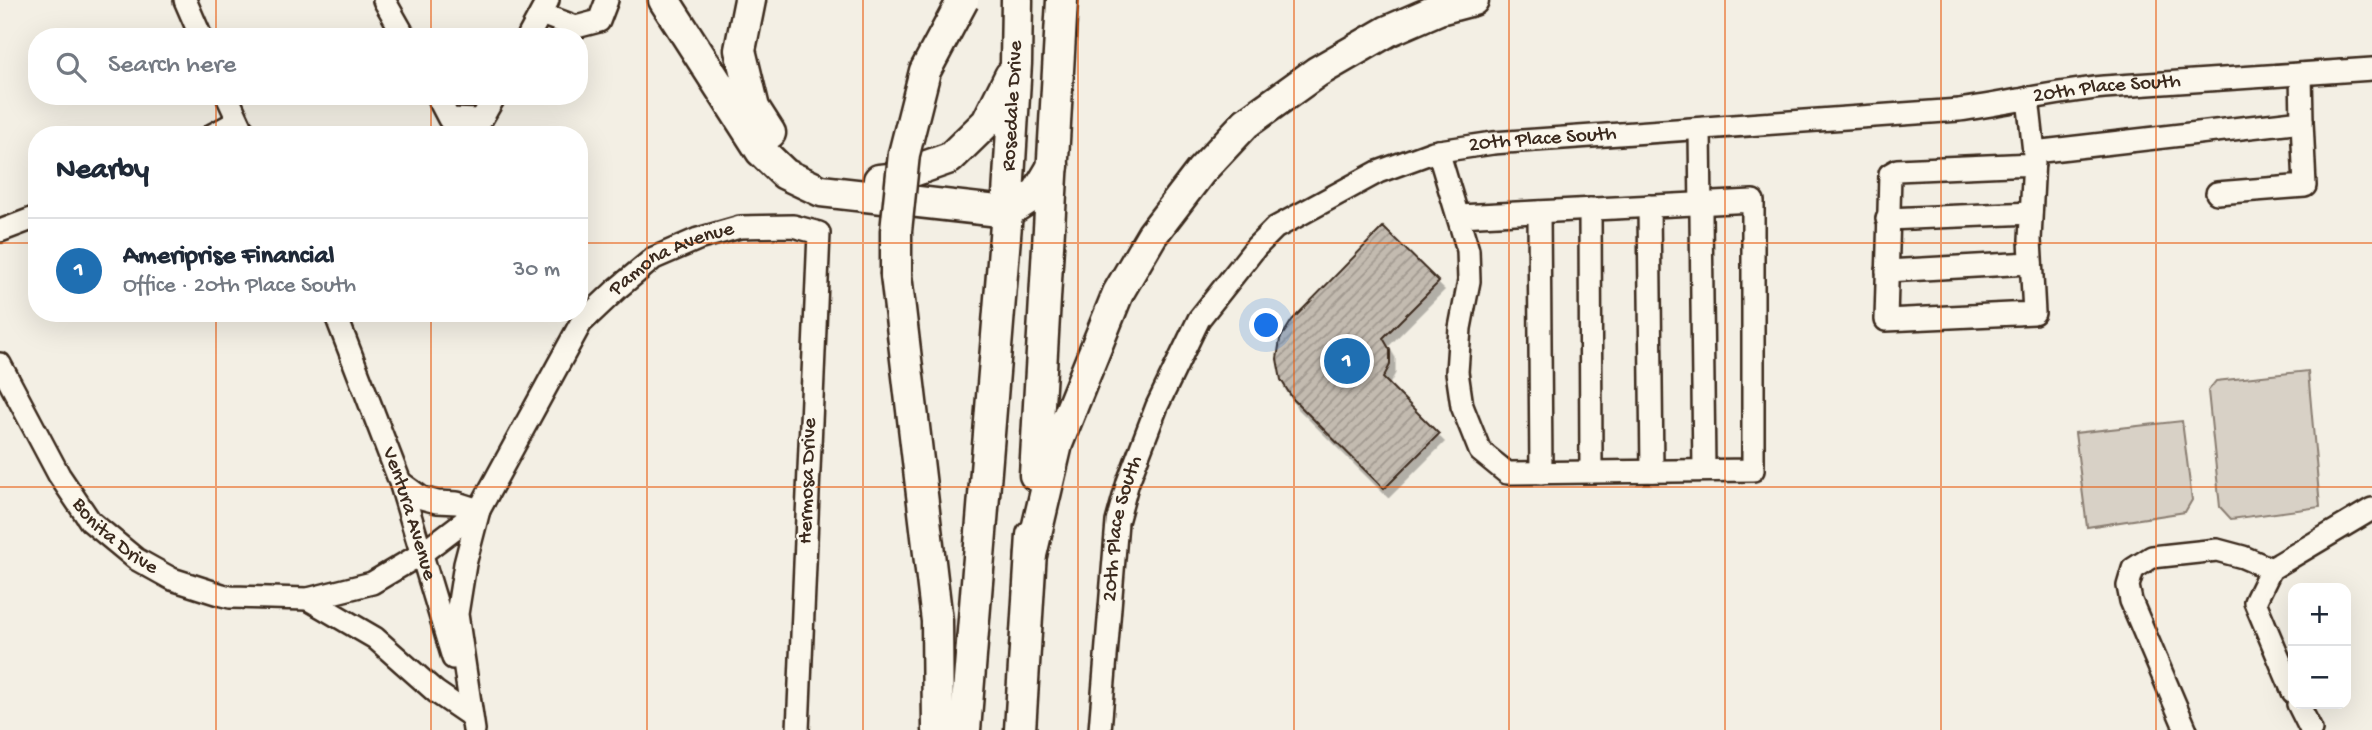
<!DOCTYPE html>
<meta charset="utf-8">
<style>
body{margin:0;font-family:"Gochi Hand",sans-serif;background:#f2f2f3;color:#1f2937}
.controls{position:absolute;right:21px;bottom:21px;display:grid;overflow:hidden;border-radius:14px;box-shadow:0 7px 28px #0002}
.controls button{width:63px;height:63px;display:grid;place-items:center;padding:0;border:0;border-bottom:2px solid #e0e1e3;background:#fff;color:#1f2937;font:35px sans-serif}
.you{position:absolute;left:1267px;top:326px;width:24px;height:24px;margin:-18px;border:5px solid #fff;border-radius:50%;background:#1a73e8;box-shadow:0 0 0 10px #1a73e833}
.badge{display:grid;place-items:center;width:46px;height:46px;border-radius:50%;background:#1f6fb2;color:#fff;font-size:23px;font-weight:700}
.pin{position:absolute;translate:-50% -50%;border:4px solid #fff;box-shadow:0 2px 7px #0006}
.list{margin:0;padding:0;list-style:none}
h2{display:flex;justify-content:space-between;align-items:center;height:91px;margin:0;padding:0 28px;font-size:30px}
h2 small{font-size:23px;font-weight:400;color:#747a83}
.list li{display:grid;grid-template-columns:46px 1fr auto;gap:21px;align-items:center;box-sizing:border-box;height:105px;padding:0 28px;border-top:2px solid #e0e1e3}
.list b{display:block;font-size:26px;white-space:nowrap}
.list p{margin:0;font-size:23px;white-space:nowrap;color:#747a83}
.list em{font-size:23px;font-style:normal;color:#747a83}
.icon{flex:none;width:38px;height:38px;fill:none;stroke:currentColor;stroke-width:2;stroke-linecap:round;stroke-linejoin:round}
.map{position:relative;flex:none;width:2372px;height:730px;overflow:hidden}
.search{position:absolute;background:#fff;box-shadow:0 7px 28px #0002;left:28px;top:28px;width:560px;height:77px;display:flex;align-items:center;gap:18px;box-sizing:border-box;padding:0 24px;border-radius:28px;color:#747a83;font-size:26px}
.panel{position:absolute;background:#fff;box-shadow:0 7px 28px #0002;left:28px;top:126px;width:560px;height:196px;border-radius:28px}
.map>svg:first-child{display:block}
</style>
<div class="map">
<svg width="2372" height="730" viewBox="0 0 2372 730">
<defs>
<pattern id="building-hatch" width="6" height="6" patternUnits="userSpaceOnUse" patternTransform="scale(1.75)"><rect width="6" height="6" fill="#c3bbb0"/><path d="M-1 1l2-2M0 6l6-6M5 7l2-2" fill="none" stroke="#a0988f"/></pattern>
<filter id="shadow"><feDropShadow dx="4.5" dy="8" stdDeviation="0" flood-color="#0004"/></filter>
</defs>
<rect width="100%" height="100%" fill="#f3efe4"/>
<filter id="ink" filterUnits="userSpaceOnUse"><feTurbulence type="fractalNoise" baseFrequency=".0143" numOctaves="2"/><feDisplacementMap in="SourceGraphic" scale="14" xChannelSelector="R" yChannelSelector="G"/><feConvolveMatrix kernelMatrix="1 2 1 2 8 2 1 2 1" color-interpolation-filters="sRGB"/></filter>
<g filter="url(#ink)">
<path fill="#d8d1c6" stroke="#8a7e72" stroke-width="2" d="M2308,371l12,136 -89,12 -11,-12 -12,-116 8,-10z
M2182,421l10,79 -7,12 -98,15 -12,-94z"/>
<path fill="url(#building-hatch)" stroke="#3b2a1e" stroke-width="2" filter="url(#shadow)" d="M1383,227l56,55 -56,56 7,12v15l-7,13 56,56 -55,55 -91,-90 -12,-19 -4,-21 3,-20 12,-19z"/>
<g fill="none" stroke-linecap="round" stroke-linejoin="round">
<defs>
<g id="minor">
<path d="M185,0l16,37"/>
<path d="M384,0l21,37"/>
<path d="M541,14l35,13 23,-6 8,-21"/>
<path d="M528,37l20,-37"/>
<path d="M227,96l18,39"/>
<path d="M437,96l12,23 32,1 14,-24"/>
<path d="M2028,98l6,54 268,-31 -1,-47"/>
<path d="M1700,129l4,341"/>
<path d="M212,135l26,-14"/>
<path d="M1438,151l30,99 1,31 -9,47 -3,44 5,34 18,45 27,22 246,-3v-269l-294,15"/>
<path d="M2034,164l-137,6 -7,4 -4,146 148,-7 -4,-73 4,-82v-6"/>
<path d="M2217,193l88,-7 -3,-65"/>
<path d="M1649,206l3,265"/>
<path d="M1590,209l1,263"/>
<path d="M1539,212l2,261"/>
<path d="M1887,219l144,-6"/>
<path d="M0,231l37,-14"/>
<path d="M1887,271l144,-8"/>
<path id="s1" d="M335,313l65,169 53,176"/>
<path id="s2" d="M0,364l59,111 31,46 46,38 36,20 50,16 8,2 78,2 64,-16 49,-29 58,-44"/>
<path d="M400,482l22,16 15,4 20,1 22,7"/>
<path d="M308,599l67,39 61,54 35,24"/>
<path d="M2293,692l-38,-90 16,-33 101,-60"/>
<path d="M2298,704l13,26"/>
<path id="s3" d="M474,730l-17,-116 8,-50 14,-54 102,-187 37,-35 36,-30 44,-19 42,-12 53,-1 26,7 -21,497"/>
<path id="s4" d="M1100,730l17,-208 11,-40 29,-76 42,-87 57,-72 19,-19 103,-56 55,-20 60,-9 466,-33c49,-7 96,-18 145,-23l268,-18"/>
<path d="M2186,730l-55,-129 -3,-15 5,-17 19,-12 65,-7 26,7 28,12"/>
</g>
<g id="highway">
<path d="M664,0l97,151 24,23 36,17 186,21 30,-19 16,-27"/>
<path d="M750,0l-10,50 14,58 16,25"/>
<path d="M879,180l11,-1 60,-21 37,-36 23,-46"/>
<path d="M896,275l41,346 1,109"/>
<path d="M1035,475l27,-475"/>
<path d="M1031,555l26,-111 61,-151 34,-58 49,-64 45,-48 71,-51 71,-41 51,-22 34,-9"/>
<path id="s5" d="M965,730l42,-518 9,-149 1,-63"/>
<path d="M1020,730l12,-195"/>
</g>
</defs>
<use href="#minor" stroke="#3b2a1e" stroke-width="26"/>
<use href="#highway" stroke="#3b2a1e" stroke-width="35"/>
<use href="#minor" stroke="#fbf7ec" stroke-width="21"/>
<use href="#highway" stroke="#fbf7ec" stroke-width="30"/>
<defs>
<path id="highway-bridge" d="M896,275v-44l8,-77 21,-83 38,-71"/>
</defs>
<use href="#highway-bridge" stroke="#3b2a1e" stroke-width="35" stroke-linecap="butt"/>
<use href="#highway-bridge" stroke="#fbf7ec" stroke-width="30"/>
</g>
</g>
<path fill="none" stroke="#e8590c" stroke-width="2" stroke-opacity="0.55" d="M216,0v37M431,0v37M647,0v730M863,0v730M1078,0v730M1294,0v730M1509,0v730M1725,0v730M1941,0v730M2156,0v730M216,96v39M431,96v39M0,243h37M579,243h1793M216,313v417M431,313v417M0,487h2372"/>
<g text-anchor="middle" dominant-baseline="central" stroke-width="5" stroke-linejoin="round" paint-order="stroke">
<g font-size="21" fill="#3b2a1e" stroke="#fbf7ec">
<text stroke="none"><textPath href="#s4" startOffset="1400">20th Place South</textPath></text>
<text stroke="none"><textPath href="#s5" startOffset="626">Rosedale Drive</textPath></text>
<text stroke="none"><textPath href="#s4" startOffset="833">20th Place South</textPath></text>
<text stroke="none"><textPath href="#s3" startOffset="550">Pamona Avenue</textPath></text>
<text transform="translate(809 481) rotate(-88)">Hermosa Drive</text>
<text stroke="none"><textPath href="#s1" startOffset="214">Ventura Avenue</textPath></text>
<text stroke="none"><textPath href="#s4" startOffset="203">20th Place South</textPath></text>
<text stroke="none"><textPath href="#s2" startOffset="210">Bonita Drive</textPath></text>
</g>
</g>
</svg>
<div class="controls">
<button>+</button>
<button>−</button>
</div>
<div class="you"></div>
<div class="pin badge" style="left:1347px;top:361px">1</div>
<div class="search"><svg class="icon" aria-label="search" viewBox="0 0 24 24"><circle cx="10" cy="10" r="6"/><path d="M15 15l6 6"/></svg>Search here</div>
<section class="panel">
<h2>Nearby<small></small></h2>
<ul class="list">
<li><span class="badge">1</span><div><b>Ameriprise Financial</b><p>Office · 20th Place South</p></div><em>30 m</em></li>
</ul>
</section>
</div>
